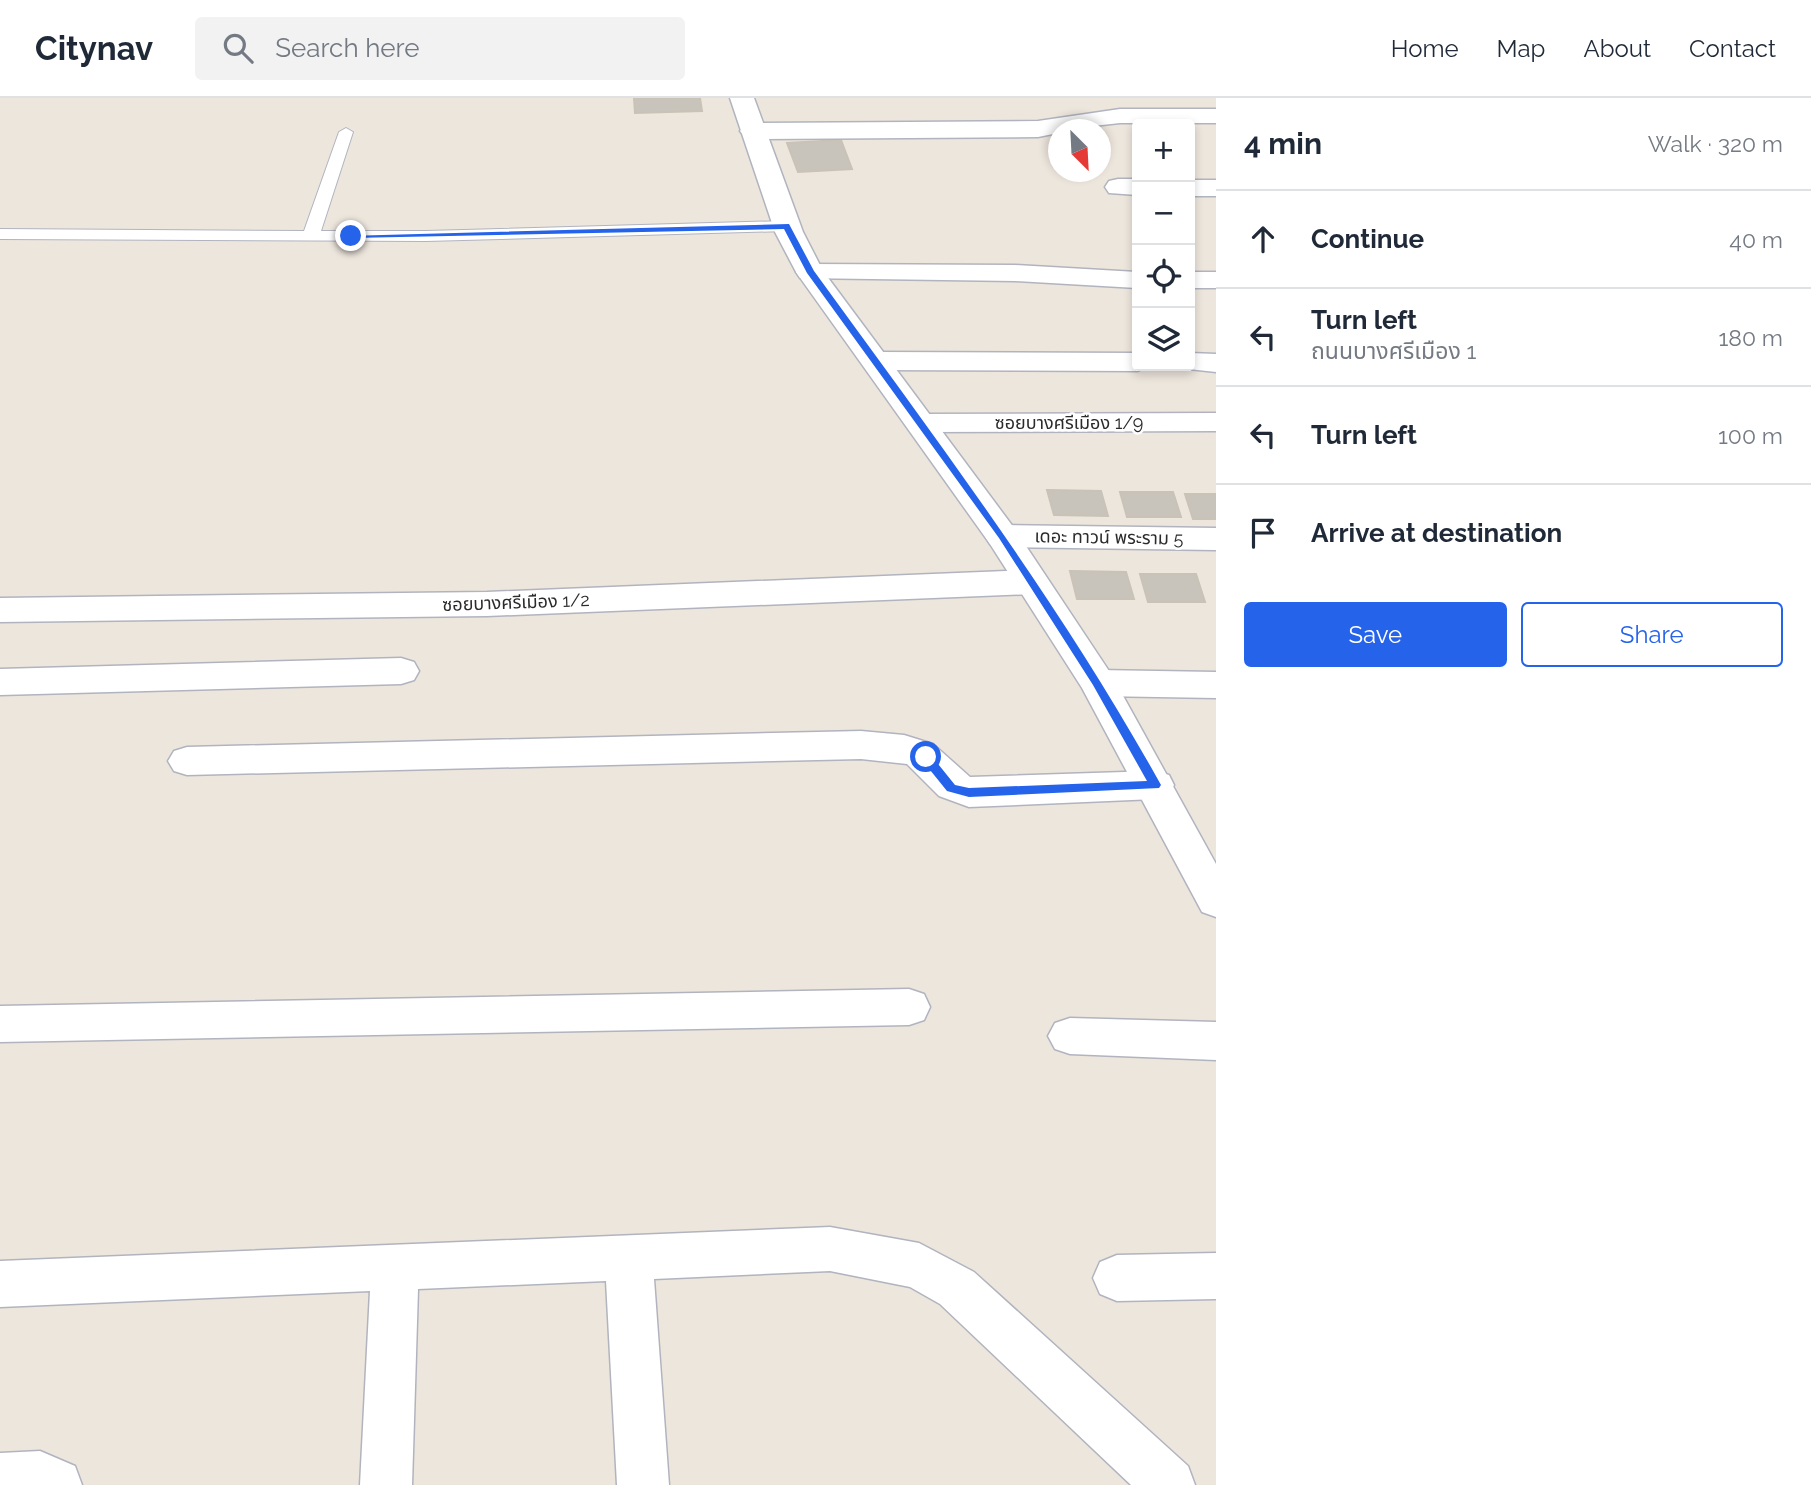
<!DOCTYPE html>
<meta charset="utf-8">
<style>
body{margin:0;font-family:Raleway,"Noto Sans Thai",sans-serif;background:#f2f2f3;color:#1f2937}
.controls{position:absolute;right:21px;top:21px;display:grid;overflow:hidden;border-radius:7px;box-shadow:0 4px 10px #0003}
.controls button{width:63px;height:63px;display:grid;place-items:center;padding:0;border:0;border-bottom:2px solid #e0e1e3;background:#fff;color:#1f2937;font:35px sans-serif}
.compass{position:absolute;left:1048px;top:21px;width:63px;height:63px;border-radius:50%;background:#fff;box-shadow:0 4px 10px #0003;rotate:156deg}
.stop{position:absolute;width:21px;height:21px;margin:-16px;border:5px solid #2563eb;border-radius:50%;background:#fff}
.stop.end{background:#2563eb;border-color:#fff;box-shadow:0 2px 7px #0008}
.list{margin:0;padding:0;list-style:none}
h2{display:flex;justify-content:space-between;align-items:center;height:91px;margin:0;padding:0 28px;font-size:30px}
h2 small{font-size:23px;font-weight:400;color:#747a83}
.list li{display:grid;grid-template-columns:46px 1fr auto;gap:21px;align-items:center;box-sizing:border-box;height:98px;padding:0 28px;border-top:2px solid #e0e1e3}
.list b{display:block;font-size:26px;white-space:nowrap}
.list p{margin:0;font-size:23px;white-space:nowrap;color:#747a83}
.list em{font-size:23px;font-style:normal;color:#747a83}
.actions{display:flex;gap:14px;padding:21px 28px}
.actions a{flex:1;padding:16px 0;border:2px solid #2563eb;border-radius:7px;text-align:center;font-size:24px;color:#2563eb}
.actions .main{background:#2563eb;color:#fff}
.icon{flex:none;width:38px;height:38px;fill:none;stroke:currentColor;stroke-width:2;stroke-linecap:round;stroke-linejoin:round}
.map{position:relative;flex:none;width:1216px;height:1387px;overflow:hidden}
header{display:flex;align-items:center;gap:42px;box-sizing:border-box;height:98px;padding:0 35px;background:#fff;border-bottom:2px solid #e0e1e3}
header strong{font-size:33px}
nav{display:flex;gap:38px;margin-inline-start:auto;font-size:24px}
.search{width:490px;height:63px;background:#f2f2f3;display:flex;align-items:center;gap:18px;box-sizing:border-box;padding:0 24px;border-radius:7px;color:#747a83;font-size:26px}
main{display:flex}
aside{flex:1;background:#fff}
.map>svg:first-child{display:block}
</style>
<header>
<strong>Citynav</strong>
<div class="search"><svg class="icon" aria-label="search" viewBox="0 0 24 24"><circle cx="10" cy="10" r="6"/><path d="M15 15l6 6"/></svg>Search here</div>
<nav><a>Home</a><a>Map</a><a>About</a><a>Contact</a></nav>
</header>
<main>
<div class="map">
<svg width="1216" height="1387" viewBox="0 0 1216 1387">
<rect width="100%" height="100%" fill="#ede6dd"/>
<path fill="#c9c4bb" stroke="#c9c2b6" stroke-width="2" d="M634,0h66l2,13 -67,2z
M841,42l11,29 -54,3 -11,-29z
M1047,392l54,1 7,25 -54,-1z
M1120,394h53l8,25h-54z
M1185,396h31v25h-23z
M1070,473l56,1 8,27h-57z
M1140,476h56l9,28h-57z"/>
<g fill="none" stroke-linecap="round" stroke-linejoin="round">
<defs>
<path id="service" d="M346,30l7,4 -32,99h105l360,-10 8,5 -8,5 -360,10 -426,-2v-10l304,2 35,-99z"/>
<path id="minor" d="M1120,11h96v14h-96l-62,7v3l-20,4 -285,2 -9,-3 -4,-5 4,-5 9,-3 285,-2z
M1118,81h19v16l-28,-2 -4,-6 4,-6z
M1190,82h26v16h-26z
M810,166l205,1 122,7v16l-122,-7 -215,-3 -4,-6 4,-6z
M1190,174h26v16h-26z
M877,254l260,1v13h12l-12,5 -260,-1 -11,-3 -4,-6 4,-6z
M1190,255l26,1v18l-37,-4 -1,-2h12z
M1216,315v18l-295,1 -11,-2 -5,-7 5,-7 11,-2z
M1002,427l214,3v22l-214,-3 -12,-3 -5,-8 5,-8z
M1032,472l12,4 5,8 -5,8 -12,4 -545,22 -487,6v-24l487,-6z
M401,560l13,4 5,9 -5,9 -13,4 -401,11v-26z
M1098,572l118,2v26l-118,-2 -13,-4 -5,-9 5,-9z
M861,633l43,4 29,9 37,33 185,-6 14,4 5,10 -5,10 -14,4 -186,8 -30,-11 -32,-32 -46,-5 -674,16 -13,-4 -6,-10 6,-10 13,-4z
M909,891l15,5 6,13 -6,13 -15,5 -909,17v-36z
M1070,920l146,4v38l-146,-6 -15,-5 -7,-13 7,-13z
M830,1129l89,16 55,29 214,194 7,19h-64l-191,-181 -30,-17 -80,-16 -176,8 15,206h-52l-11,-204 -188,8 -6,196h-52l10,-194 -370,16v-46z
M1216,1155v46l-99,2 -17,-7 -7,-16 7,-16 17,-7z
M40,1353l35,15 7,19h-82v-32z"/>
<path id="tertiary" d="M730,0h24l49,134 20,39 191,257 97,146 105,190v53l-14,-5 -120,-224 -92,-144 -194,-272 -21,-40z"/>
</defs>
<use href="#service" stroke="#b1b4bf" stroke-width="2"/>
<use href="#minor" stroke="#b1b4bf" stroke-width="3"/>
<use href="#tertiary" stroke="#b1b4bf" stroke-width="3"/>
<use href="#service" fill="#fff" fill-rule="evenodd"/>
<use href="#minor" fill="#fff" fill-rule="evenodd"/>
<use href="#tertiary" fill="#fff" fill-rule="evenodd"/>
</g>
<path fill="#2563eb" d="M789,126l25,47c122,168 246,332 347,514l-2,3 -190,9 -22,-6 -25,-31v-6h8l25,31 14,3 178,-7 -54,-96 -94,-147 -192,-265 -23,-44 -433,9 -5,-2z"/>
<g text-anchor="middle" dominant-baseline="central" stroke-width="5" stroke-linejoin="round" paint-order="stroke">
<g font-size="18" fill="#2b2b2b" stroke="#fff">
<text x="1069" y="324">ซอยบางศรีเมือง 1/9</text>
<text transform="translate(1109 439) rotate(1)">เดอะ ทาวน์ พระราม 5</text>
<text transform="translate(516 504) rotate(-2)">ซอยบางศรีเมือง 1/2</text>
</g>
</g>
</svg>
<div class="controls">
<button>+</button>
<button>−</button>
<button><svg class="icon" aria-label="locate" viewBox="0 0 24 24"><circle cx="12" cy="12" r="6"/><path d="M12 2v4M12 18v4M2 12h4M18 12h4"/></svg></button>
<button><svg class="icon" aria-label="layers" viewBox="0 0 24 24"><path d="M12 4l9 5-9 5-9-5zM3 14l9 5 9-5"/></svg></button>
</div>
<svg class="compass" viewBox="-18 -18 36 36"><path d="M0-13l5 13h-10z" fill="#e53935"/><path d="M0 13l5-13h-10z" fill="#747a83"/></svg>
<div class="stop" style="left:926px;top:659px"></div>
<div class="stop end" style="left:351px;top:138px"></div>
</div>
<aside>
<h2>4 min<small>Walk · 320 m</small></h2>
<ul class="list">
<li><svg class="icon" aria-label="ahead" viewBox="0 0 24 24"><path d="M12 20V5M6 11l6-6 6 6"/></svg><div><b>Continue</b></div><em>40 m</em></li>
<li><svg class="icon" aria-label="left" viewBox="0 0 24 24"><path d="M17 20v-9H6M10 6l-5 5 5 5"/></svg><div><b>Turn left</b><p>ถนนบางศรีเมือง 1</p></div><em>180 m</em></li>
<li><svg class="icon" aria-label="left" viewBox="0 0 24 24"><path d="M17 20v-9H6M10 6l-5 5 5 5"/></svg><div><b>Turn left</b></div><em>100 m</em></li>
<li><svg class="icon" aria-label="arrive" viewBox="0 0 24 24"><path d="M6 21V4h12l-3 4 3 4H6"/></svg><div><b>Arrive at destination</b></div></li>
</ul>
<div class="actions"><a class="main">Save</a><a>Share</a></div>
</aside>
</main>
